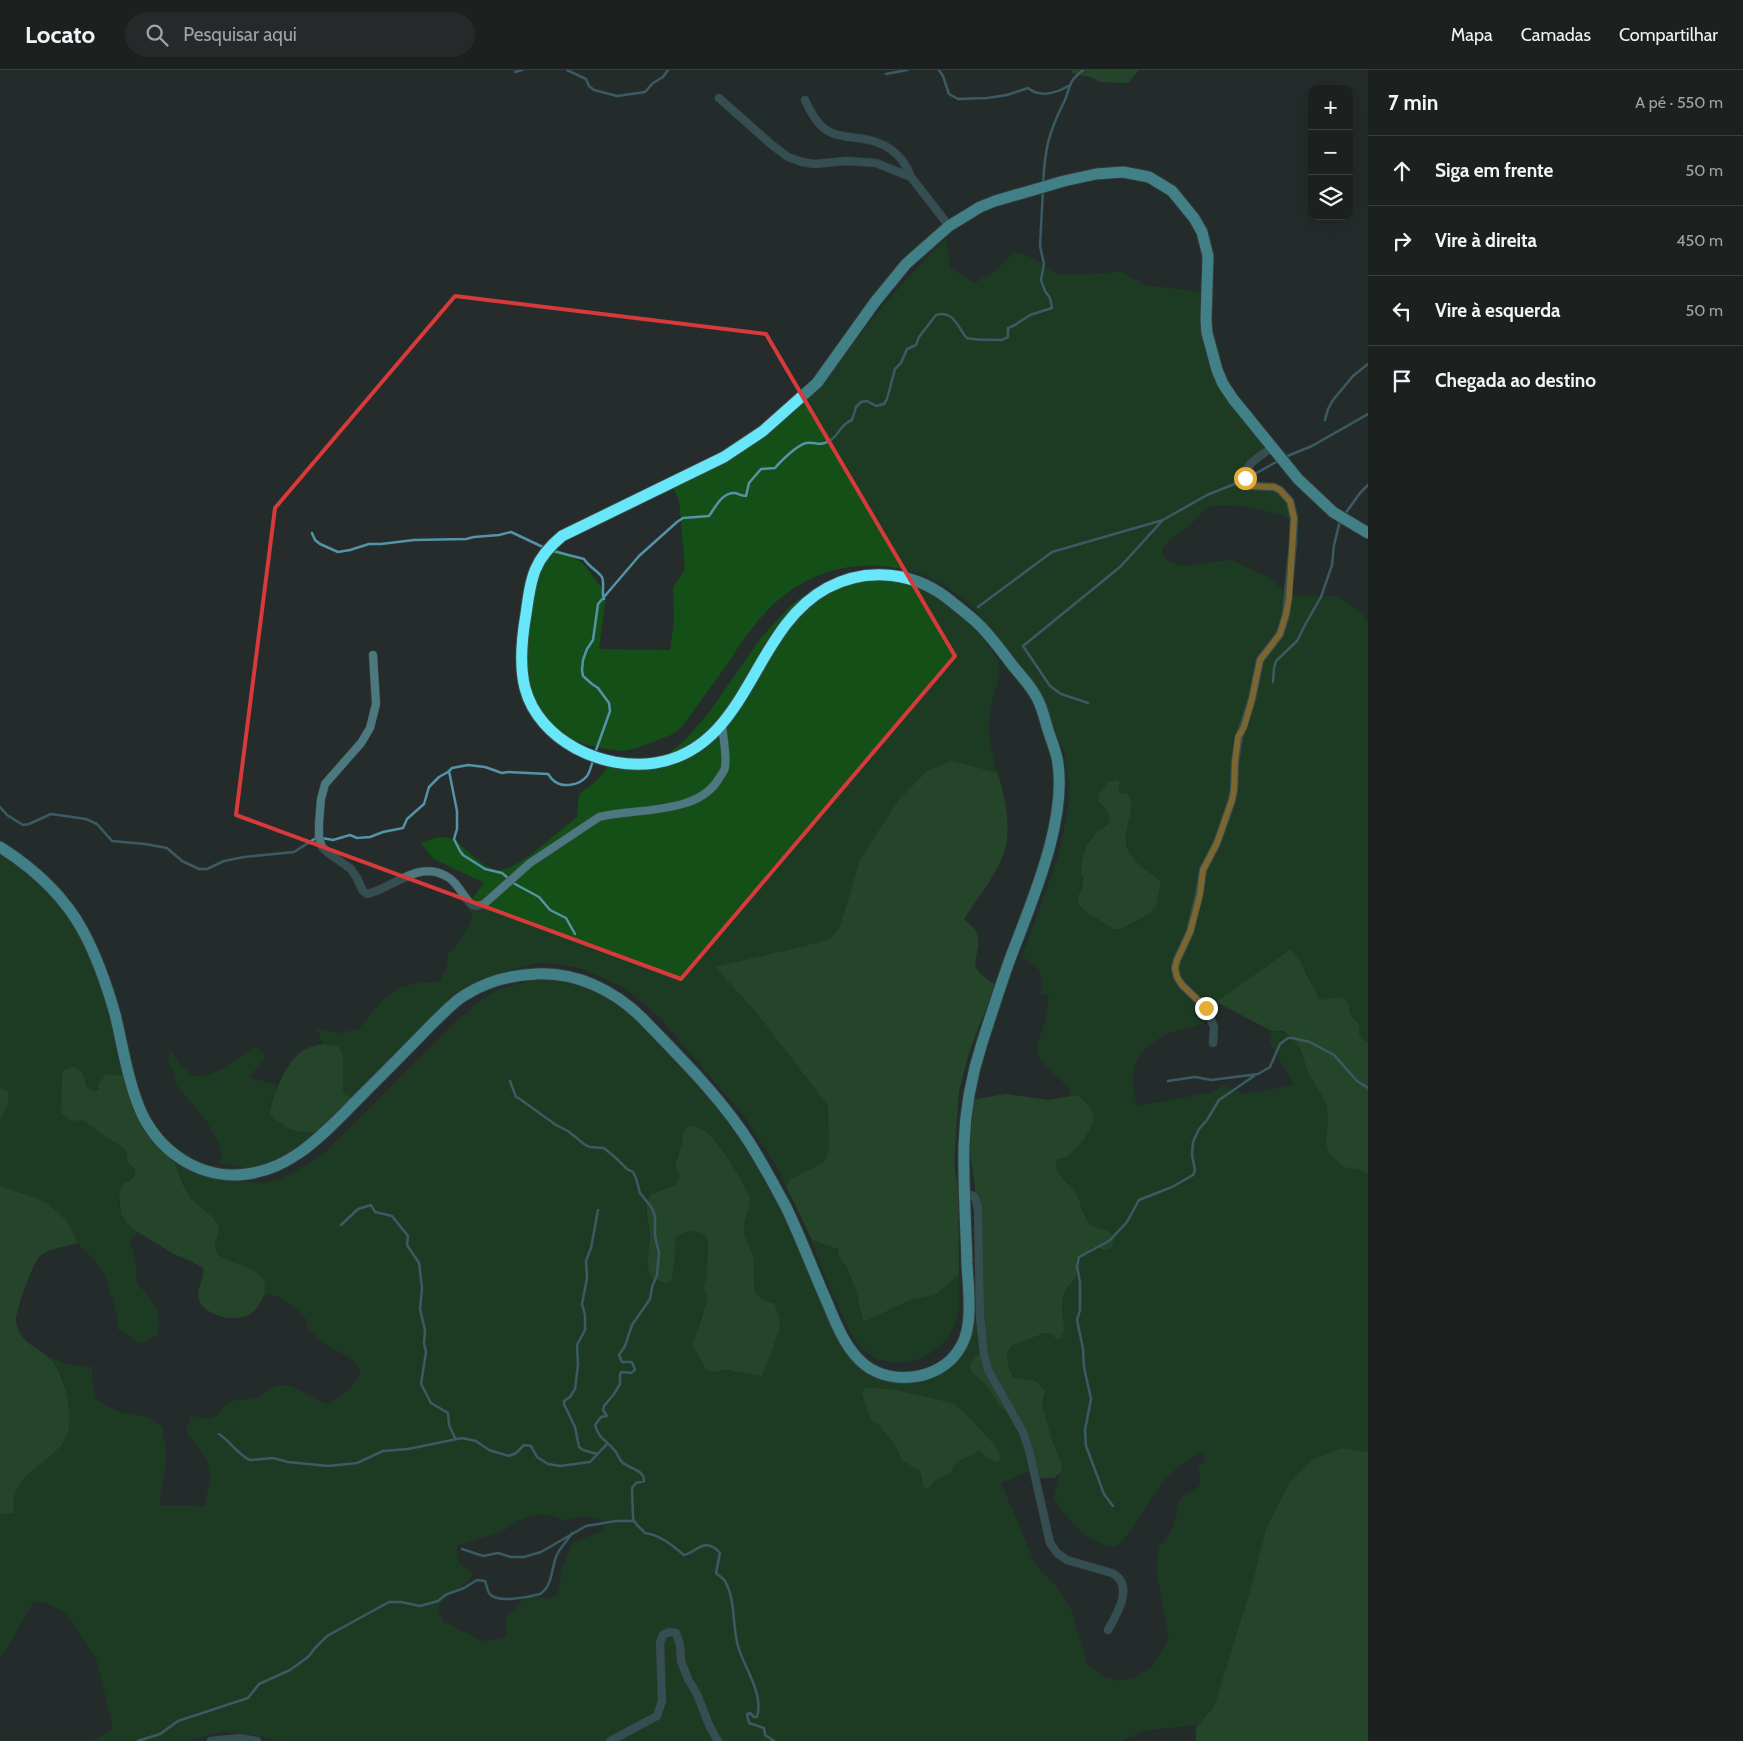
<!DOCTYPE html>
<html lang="pt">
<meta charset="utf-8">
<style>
body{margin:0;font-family:Cabin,sans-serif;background:#252929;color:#f1f3f6}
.controls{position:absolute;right:15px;top:15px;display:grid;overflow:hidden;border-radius:10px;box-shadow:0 5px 20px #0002}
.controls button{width:45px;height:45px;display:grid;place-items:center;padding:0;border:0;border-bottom:1px solid #3a3e3e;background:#1c2120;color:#f1f3f6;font:25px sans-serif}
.stop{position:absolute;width:15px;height:15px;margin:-11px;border:4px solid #e5ad35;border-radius:50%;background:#fff}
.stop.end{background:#e5ad35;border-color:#fff;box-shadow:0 1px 5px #0008}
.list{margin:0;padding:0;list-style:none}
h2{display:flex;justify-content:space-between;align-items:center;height:65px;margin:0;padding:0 20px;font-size:21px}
h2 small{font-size:16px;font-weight:400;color:#a0a3a5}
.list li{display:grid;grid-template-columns:32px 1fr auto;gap:15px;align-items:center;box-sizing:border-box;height:70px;padding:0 20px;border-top:1px solid #3a3e3e}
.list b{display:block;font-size:19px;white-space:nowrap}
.list em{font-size:16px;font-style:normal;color:#a0a3a5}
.icon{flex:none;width:28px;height:28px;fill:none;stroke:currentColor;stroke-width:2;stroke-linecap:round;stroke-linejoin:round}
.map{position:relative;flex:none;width:1368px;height:1671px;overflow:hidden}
header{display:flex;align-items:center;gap:30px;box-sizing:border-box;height:70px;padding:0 25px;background:#1c2120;border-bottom:1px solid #3a3e3e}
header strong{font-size:24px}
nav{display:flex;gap:28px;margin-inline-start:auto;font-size:18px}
.search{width:350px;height:45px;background:#252929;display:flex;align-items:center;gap:12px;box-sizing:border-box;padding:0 18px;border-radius:28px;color:#a0a3a5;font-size:19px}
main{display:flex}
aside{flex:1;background:#1c2120}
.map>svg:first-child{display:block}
</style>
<header>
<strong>Locato</strong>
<div class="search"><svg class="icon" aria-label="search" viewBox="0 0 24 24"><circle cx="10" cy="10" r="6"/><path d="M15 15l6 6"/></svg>Pesquisar aqui</div>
<nav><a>Mapa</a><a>Camadas</a><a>Compartilhar</a></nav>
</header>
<main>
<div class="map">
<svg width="1368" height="1671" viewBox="0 0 1368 1671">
<rect width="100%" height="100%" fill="#252c2b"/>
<path fill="#144f18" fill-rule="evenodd" d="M947,168v9l3,21 25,15 24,-15 14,-15h8l17,8 18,13h32l33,-2 24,13 57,7c0,20 -1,40 3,59 10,38 37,67 60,98l-15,13 -2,16c8,3 16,3 24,5 14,4 17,25 21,37 -17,-8 -70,-21 -88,-11 -5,3 -8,10 -13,14 -10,9 -20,14 -30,25l1,8 5,5 15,5 48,-6 37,17 21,18 47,1 25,17 7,11v419l-9,-8 -2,-14 -6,-5 -4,-15 -6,-4 -22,3c-2,-12 -10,-20 -14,-32l-89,34c-3,6 -6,16 -11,20 -9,6 -19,6 -29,9 -17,4 -38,20 -42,37 -3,11 0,27 3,38l76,-14 9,-7 23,9 49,-9 -24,-42 2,-12c29,2 25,18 35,39 5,11 16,21 20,33 4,11 1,27 -1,39l18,25 16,3 8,5v277l-27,-4 -28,11 -47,70 -13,52 -39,126 -17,18 -50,5 -27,11h-839l-31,-7 -30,-2 -35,9h-99l10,-2 16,-10 -1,-10 -14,-58 -29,-47 -21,-11 -10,-2 -4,2 -33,56v-145l14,-2v-16l3,-9 18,-21 32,-69 -4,-18 -15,-22 18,7 26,3v13l4,20 23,12 30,6 14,9v11l3,7v18l-7,42 45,1 7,-29 -4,-17 -8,-12 -11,-13 -1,-8 4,-11c7,0 15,5 22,2 7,-3 7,-10 13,-14 8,-6 20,-3 30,-7 11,-4 19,-14 31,-12 6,1 31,15 39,19 14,-7 27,-16 35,-30 -7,-19 -23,-21 -38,-32 -4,-4 -14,-11 -16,-17 -1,-5 1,-3 -2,-7 -7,-11 -23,-21 -35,-24l-7,3 1,-13 -30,-22 -9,-3 -8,-6 -2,-13 4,-8 -31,-38 -19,-44c33,17 71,42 110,29 16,-6 31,-16 45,-25l134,-134 24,-21 18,-10 32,-9 18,-2 24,2 47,20 114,122 50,94 9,24 46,102 27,30 66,1 39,-42 7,-23 4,36 -8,33c4,3 10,6 13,10 10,12 11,24 27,30l21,51 -35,15 35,83 21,21 14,22 16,55 18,13 13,4 16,-3 19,-12 16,-28 -13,-69 3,-21 12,-16 6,-18v-8l7,-11 14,-7 3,-8 -3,-12 7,-8 -2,-9c-23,11 -42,30 -56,53 -11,18 -15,30 -32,43 -29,-4 -46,-26 -61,-49l5,-22 3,-5 -1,-10 -9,-21 -10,-34 3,-9 -7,-16 -4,-1 -11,1 -10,-4 -4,-10 -2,-14 2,-5 4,-3 25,-10 12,-2 13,-15 -2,-7 1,-9 3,-11 12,-23 -1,-9 11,-5 3,-5 19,1 5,-8v-6l-21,-10 -6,-7 -12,-27 -18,-22 -2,-6 22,-69 -8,2v-9l-29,-28 -3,-8 1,-9 9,-28 2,-20h-8c2,-23 1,-27 -19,-38l37,-103 10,-50 -1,-29 -3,-21 -20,-47 -69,-96c-25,-26 -50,-39 -86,-44 -55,-8 -103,16 -136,59 -11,12 -19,27 -28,40 -15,21 -30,41 -45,62l-10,7 -34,13 -15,3 -22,-3 -24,-6 -18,-12 -24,-24 -11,-40 12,-91 19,-28 29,16 20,27 2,13 -6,46 71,1 4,-31 -1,-31 12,-19 -6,-69 -8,-15 55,-30 102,-81 60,-74 39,-43zM1118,720l3,3 7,1v27l-3,14 3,13 5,11 28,24c-4,30 -12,35 -40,46l-36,-18 -7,-15c7,-17 0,-34 8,-51 6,-12 19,-16 24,-27l-4,-9 -7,-7zM681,1066l68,62 -5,28 -1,9 10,22v27l6,13 6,5 14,29 -6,15 -38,25 -22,1c-4,-15 -12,-31 -14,-46 -1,-14 14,-21 5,-37l3,-14 1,-36c-2,-2 -3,-5 -6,-6 -8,-5 -21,1 -27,5l-28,32 3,-38 -5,-20 6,-18 25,-9 4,-10 -4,-16 5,-8zM896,1320l56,13 14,11 21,43 -9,-7 -5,5 -15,6 -9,13 -14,6 -14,3 -1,-12 -17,-10 -8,-16 -16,-20 -8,-6 -9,-25zM532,1445h18l14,5 15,-3h12l11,3 2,7 -4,5 -27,10 -11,27 -4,26c-10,7 -22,1 -33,1l-6,9 -13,12 1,20 -22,4 -6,-1 -36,-19 -4,-9v-7c9,-12 28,-20 34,-31l-15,-12 -1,-16 48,-16 14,-10z
M865,508c30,2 62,8 87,27 12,10 21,22 31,34 5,6 15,18 16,26 2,14 -5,27 -8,41 -5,23 -1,45 7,67l-15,-4 -123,91 -20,67 -10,12 -29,8 -86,20 42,46 71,93 1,41 -3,12 -3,4 -32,16 -5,7 -9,-19 -30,-47 -88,-103 -34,-29 -44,-20 -38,-6 -34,8 -31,16 -126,124 -9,-20 -5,-44 -15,-2 -6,-15 23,4 19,-4c28,-35 34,-47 82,-47l1,-6 5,-7 1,-15 9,-9 9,-13 7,-16 -5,-6 4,-11 12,-16 -50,-24 -13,-15c33,-18 37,3 62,20 5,3 12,7 18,6 18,-1 60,-41 76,-53l2,-23c11,-8 26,-17 29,-31l48,-6 13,-4 17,-14 24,-28 50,-72 29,-32 14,-11 32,-14z
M0,782l17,12 43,39 32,51 37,122 -36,15 -6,-3 -19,-20c-9,6 -5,21 -7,31 14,14 29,27 45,39 7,4 14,7 21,13v11l9,8c-3,10 -7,7 -13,14 -8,9 -4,28 3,37 2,4 7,7 11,11l-7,9 5,20 2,21 20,27 2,19 -2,7c-29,17 -18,1 -40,-6v-15l-12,-38 -9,-15 -16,-15 -13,-25 -19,-17 -12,-6 -36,-12v-66l2,-1 5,-28 -7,-3z
M255,976l11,11 -17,20 29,9 -8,18v10l13,12 47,6 -19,17 -60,20 -32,-6 3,-7 -2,-11 -14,-25 -29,-34 -4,-16 -5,-9 2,-11c6,7 12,18 20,24 15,11 53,-18 65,-28z
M812,1170l25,9 2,8 8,10 9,23 7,30h5l42,-20 25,-5 24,-20c0,17 2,34 -4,49 -15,37 -65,53 -94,23 -11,-11 -16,-26 -22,-40 -10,-22 -20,-43 -27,-67z"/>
<path fill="#246527" d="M1072,0h67l-11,13 -27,-1 -11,-5 -18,-4z
M951,691l47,12c6,23 13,49 8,72 -4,23 -29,54 -42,74 6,6 13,10 14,19 3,15 -10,25 4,37 5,4 8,7 14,9l-26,65 -11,42 -5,71 4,28 1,85 -24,20 -25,5 -42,20h-5l-7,-30 -9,-23 -8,-10 -1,-8 -26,-9 -26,-54 5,-7 32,-16 3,-4 3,-12 -1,-41 -71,-93 -42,-46 86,-20 29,-8 10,-12 20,-67 38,-59 29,-30z
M1117,710l3,3 -2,7 3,3 7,1c12,21 -15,40 6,65 7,9 19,15 27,24l-5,24 -8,8 -27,14h-7l-29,-18 -6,-7 -1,-8 4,-9 1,-10 -2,-4 1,-13 5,-16 10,-12 10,-7 3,-7 -4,-9 -7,-7 -1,-7 10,-13z
M1290,880c11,8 12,16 18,28 5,8 9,13 11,22l22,-3 6,4 4,15 8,8v11l9,8v132l-8,-5 -16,-3 -15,-14 -3,-11 2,-18 -1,-20 -20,-34 -6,-19 -9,-14 -9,-6h-11l-56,-29z
M323,974l15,2 5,9v35l2,5 5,1 3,4 -23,32c-27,1 -41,2 -60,-18 1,-16 17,-53 31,-62 7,-5 15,-7 22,-8z
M74,997l9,7 4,14 6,3 6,-1 -1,-6 8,-9 23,1c2,7 3,15 6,22 10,18 24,33 33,51 9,14 11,31 20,45 7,12 23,18 29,30 6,9 -6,17 0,28 7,13 39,11 47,30 4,12 -6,27 -15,33 -6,3 -19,4 -26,2 -13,-4 -28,-10 -24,-28 2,-9 5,-10 4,-21l-12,-7 -17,-7 -38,-23 -10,-9 -5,-9 -2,-19 3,-9 12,-8 2,-7 -9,-8v-11l-9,-7 -10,-5 -25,-19 -12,1 -10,-8 1,-37 2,-6z
M0,1018l7,3 2,4 -3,14 -6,11z
M1006,1024l43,6 28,-5c7,6 15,12 16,22 2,11 -19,37 -28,40 -3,1 -5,2 -8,2 -6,12 11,23 18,33 6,10 8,27 18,34 8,5 13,2 21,10 0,23 -14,10 -22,12 -4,1 -5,7 -8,9 -3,1 -5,2 -8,3 0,5 2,9 0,15 -2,7 -8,10 -11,16 -2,4 -3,11 -3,16 -1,11 7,24 -4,33l-8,-7h-6l-31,12c-10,8 -5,22 0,32 18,7 19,-4 32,14l-3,15 10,34 9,21 1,10 -8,7h-14l-25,-61c-14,-6 -18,-16 -26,-28 -8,-13 -33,-19 -8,-36l-6,-166 -5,-36 1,-51z
M693,1056c6,2 12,5 17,9 10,11 35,48 39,62 2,10 -5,21 -5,31 -1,11 7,18 9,29 4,19 -8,42 21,46l6,16 -1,12 -17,45 -34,-6 -15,2 -7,-3 -13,-24 14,-44v-6l-4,-6 4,-14 1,-36c-11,-11 -21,-9 -33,-1v14l-3,27 -6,4 -14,-5c-9,-15 -1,-29 -2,-46 -2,-16 -7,-22 1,-38l25,-9 4,-10c-8,-13 -3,-12 0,-24 4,-11 -1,-12 7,-24z
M0,1116l36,12 12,6 19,17 11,22c-10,3 -32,6 -39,14 -6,6 -24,55 -23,64 0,3 3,11 5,14 7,11 21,15 29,24 14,14 23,53 18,72 -7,28 -45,35 -53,63 -2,6 -1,12 -1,19l-14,1z
M870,1318l26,2 56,13 14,11 31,34 4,9 -3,5c-8,-2 -13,-7 -20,-12l-5,5 -15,6 -9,13 -14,6 -4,6 -4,2 -4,-1 -3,-16 -17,-10 -8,-16 -16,-20 -8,-5 -9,-26 2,-5z
M1341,1378l27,4v289h-172v-14l18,-20 39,-126 13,-52 24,-47 23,-23z"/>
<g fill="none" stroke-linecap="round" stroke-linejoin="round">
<path stroke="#5593a8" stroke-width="2.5" d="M567,0l19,9 3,7 5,4 23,6 28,-4 8,-9 10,-6 5,-7
M939,0l4,6 6,18 9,5 29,-1 20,-3 21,-7c12,10 29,5 40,-2
M515,2l7,-2
M886,4l21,-4
M1043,114c2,-35 5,-50 21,-82 8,-17 2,-18 19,-32
M1325,350l3,-11 5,-9 20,-24 15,-12
M1285,387l27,-11 56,-32
M1345,444l15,-21 8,-8
M312,463l3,7 5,4 18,8 12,-2 19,-6h12l33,-4 52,-1 8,-2 25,-2 12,-3 34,16
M553,481l31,8c5,8 14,12 18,18 3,8 -1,14 2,22
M978,537l74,-55 111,-32 44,-25 35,-14 36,-20
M1273,612l1,-14 2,-7 21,-20 9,-18 15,-26 11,-32 2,-20 6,-24
M1088,633l-27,-9 -11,-8 -27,-40 97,-79 42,-46
M595,683l15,-42 -1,-8 -11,-15 -6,-4 -9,-8 -1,-6 1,-10 4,-11 6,-9 5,-36 41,-48 38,-34 6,-4 26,-2c6,-8 13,-24 26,-23 4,1 7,3 11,3l3,-13 12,-14 14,-1c5,-6 22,-23 31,-25 9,-2 13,4 23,-2 11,-6 10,-16 23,-21l4,-13 5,-5 6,-1 9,5 8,-2 3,-5 8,-30 6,-6 6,-14 9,-4 3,-8 17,-22c18,-6 22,14 31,23 12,3 24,1 35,2l6,-3v-9l7,-3 15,-10 22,-7 -2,-10 -5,-7 -4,-11 3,-16 -4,-18 3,-56
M449,701l8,40v18l-3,10 6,12 3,4 22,14 17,4 13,11 24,13 11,13 16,8 9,16
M0,737l7,8 16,10 6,-1 22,-10 35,5 11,5 15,17 33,3 22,4 15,13 17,8h8l17,-8 20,-4 50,-5 22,-14
M322,768l11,2 17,-5 7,3 13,-1 13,-5 20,-4 4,-9 17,-15 5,-17 10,-10 9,-5 4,-4 16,-3 17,2 17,6 6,-1 40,2c2,2 3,5 5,6 9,9 27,5 34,-4 3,-4 4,-10 6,-15
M510,1011l6,16 4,2 36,26 12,6 16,13 5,3 15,1 13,11 10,10 6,3 3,6 4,15 12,15 3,8v20l4,17 -2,22 -5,12 -2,12 -18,26 -7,21 -6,9 3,7h10l3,8 -4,3 -9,-1 -2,2v10l-6,10 -10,12 -1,4 4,6 -6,1 -6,8c4,15 13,16 21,27 2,3 3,7 6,10 7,7 22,7 22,19l-8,2 -4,5 1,30c1,6 8,10 12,15 15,2 27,12 39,22 13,-3 21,-19 36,-2l-4,20c3,3 7,5 9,8 11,20 7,44 13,65 6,22 26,47 19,71h-3l-4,-4 -3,1 2,9 15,5 1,7 9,6
M1168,1011l27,-4 16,3 47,-6 12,-7 10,-23 8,-6h4l18,4 24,13 23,26 11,7
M341,1155l17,-16 13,-4 4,7 17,4 16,20 -1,9 12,18 3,25 -2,21 5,21 -1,13 2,9 -5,32 10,19 17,10 1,12 6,13
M219,1364c12,8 18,20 31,26l23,-2 15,4 40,4 29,-3 26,-12 25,-2 54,-11 14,3 13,9 20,6 7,-3 8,-8 7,1 6,11 11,7 12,2 30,-4 17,-18
M597,1384l-14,-4 -4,-3 -4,-20 -11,-23v-3l6,-4 5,-8 3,-24 -1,-20 8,-15v-15l-3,-11 5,-26 -1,-17 5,-13 7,-38
M1113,1436l-9,-12 -18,-48 -1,-16 6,-31 -7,-32 -1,-18 -6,-29 3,-10v-28l-3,-16 2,-9 30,-16 18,-19 12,-22 33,-13 21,-12 2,-5 -3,-15 1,-13 6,-13 8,-9 12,-20 35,-24
M462,1479l21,7 15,-3 13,4h13l17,-5 45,-26 30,-5h17
M138,1671l22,-7 18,-13 70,-23 11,-14 31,-14 18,-13 8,-10 11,-11 62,-34h12l19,4 18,-5 7,-6 19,-7 13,-8 8,1c1,3 2,8 4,12 7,11 40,4 51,1 13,-9 11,-24 16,-37 3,-9 11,-15 16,-24"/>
<defs>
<path id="minor" d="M719,28l53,47 16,12 14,5 12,2 32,-3 30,2 35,14 38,49
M805,30c5,11 12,25 23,31 8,5 20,6 30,7 26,3 44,14 53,39
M373,585l3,49 -6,24 -9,15 -36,41 -4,15 -2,24v15l3,9 5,5 24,17 6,9 6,13 4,3c26,-6 51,-34 79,-18 12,6 16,20 26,29l5,1 7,-2 46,-41 69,-46c36,-9 97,-2 119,-37 2,-4 7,-9 7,-13 2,-13 -2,-29 -3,-43
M1213,973l1,-16 -8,-19 -24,-23 -5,-8 -2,-9 2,-8 13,-28 9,-37 4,-25 14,-27 15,-43 2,-10 1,-28 4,-25 4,-10 9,-28 8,-39 20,-26 6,-20 7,-71 1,-25 -4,-17 -10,-11 -6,-3 -23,-1 -6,-8c0,-16 17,-22 27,-31
M965,1123l10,4 3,11 2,108 4,38 4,16 35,62 6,18 21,93 7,10 10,7 45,13c23,12 5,41 -4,57
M211,1671l28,-3 18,3
M610,1671l47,-25 5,-15 -2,-58 3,-8 6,-3 7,1 4,12 1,16 7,18 9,15 12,31 9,16"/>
<path id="highway" d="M0,777c33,21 64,49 83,84 14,26 24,55 32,83 8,33 13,69 27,100 18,37 54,62 95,61 53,-2 87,-42 122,-77 25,-25 49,-49 73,-74 11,-10 21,-22 33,-29 22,-14 46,-20 71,-21 40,-2 78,16 106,44 34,35 71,72 99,112 17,24 31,51 45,77 15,31 27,64 41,95 9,22 19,48 38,63 27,21 74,15 93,-14 5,-7 9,-18 10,-27 3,-19 0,-40 -1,-60 -1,-39 -4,-79 -3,-119 1,-35 7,-68 18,-102 9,-28 18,-56 28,-84 21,-56 59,-141 47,-201 -2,-9 -6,-19 -9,-28 -3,-10 -5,-19 -9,-28 -6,-14 -17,-25 -26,-36 -9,-12 -18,-24 -28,-35 -9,-11 -22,-20 -33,-29 -35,-30 -84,-36 -125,-14 -76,41 -77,160 -172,175 -52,8 -116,-22 -130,-75 -6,-23 -3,-51 1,-74 5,-36 7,-54 36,-78l162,-79 39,-26 54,-48 58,-81 31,-38 43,-38 31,-19 15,-6 69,-20 32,-7 27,-2 26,5 23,14 22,27 8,14 6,24 -2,64 1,13 10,37 6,14 10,15 65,80 35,33 35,21"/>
</defs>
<use href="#minor" stroke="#424847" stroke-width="9"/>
<use href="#highway" stroke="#424847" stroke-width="13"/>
<use href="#minor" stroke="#4b797f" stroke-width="8"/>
<use href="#highway" stroke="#67e7f7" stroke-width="11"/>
</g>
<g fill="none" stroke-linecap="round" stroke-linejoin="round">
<path stroke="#e5ad35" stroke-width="6" d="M1206,938l-24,-23 -5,-8 -2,-9 2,-8 13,-28 10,-37 3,-25 14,-27 15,-43 2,-10 1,-28 3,-25 6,-10 8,-28 8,-39 20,-26 6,-20 3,-15 5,-81 -4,-17 -10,-11 -6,-3 -23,-1 -6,-8"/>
</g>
<path d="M0 0H1368V1671H0ZM455,226l311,38 189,322 -274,323 -445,-164 39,-307z" fill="#252c2b" fill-opacity=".55" fill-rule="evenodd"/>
<path fill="none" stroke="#d63a3a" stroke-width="4" stroke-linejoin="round" d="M455,226l311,38 189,322 -274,323 -445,-164 39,-307z"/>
</svg>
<div class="controls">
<button>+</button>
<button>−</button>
<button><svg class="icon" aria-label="layers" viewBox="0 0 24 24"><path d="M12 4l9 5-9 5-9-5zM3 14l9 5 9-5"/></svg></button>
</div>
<div class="stop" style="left:1245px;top:408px"></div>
<div class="stop end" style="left:1206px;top:938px"></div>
</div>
<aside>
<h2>7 min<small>A pé · 550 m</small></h2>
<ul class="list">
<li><svg class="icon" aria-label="ahead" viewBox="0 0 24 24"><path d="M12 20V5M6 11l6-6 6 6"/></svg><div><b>Siga em frente</b></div><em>50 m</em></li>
<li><svg class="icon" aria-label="right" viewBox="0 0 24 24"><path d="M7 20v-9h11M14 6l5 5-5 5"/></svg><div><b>Vire à direita</b></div><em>450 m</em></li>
<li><svg class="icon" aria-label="left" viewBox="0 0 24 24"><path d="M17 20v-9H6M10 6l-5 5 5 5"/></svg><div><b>Vire à esquerda</b></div><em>50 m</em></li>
<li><svg class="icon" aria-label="arrive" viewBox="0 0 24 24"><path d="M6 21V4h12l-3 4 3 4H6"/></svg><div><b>Chegada ao destino</b></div></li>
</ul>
</aside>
</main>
